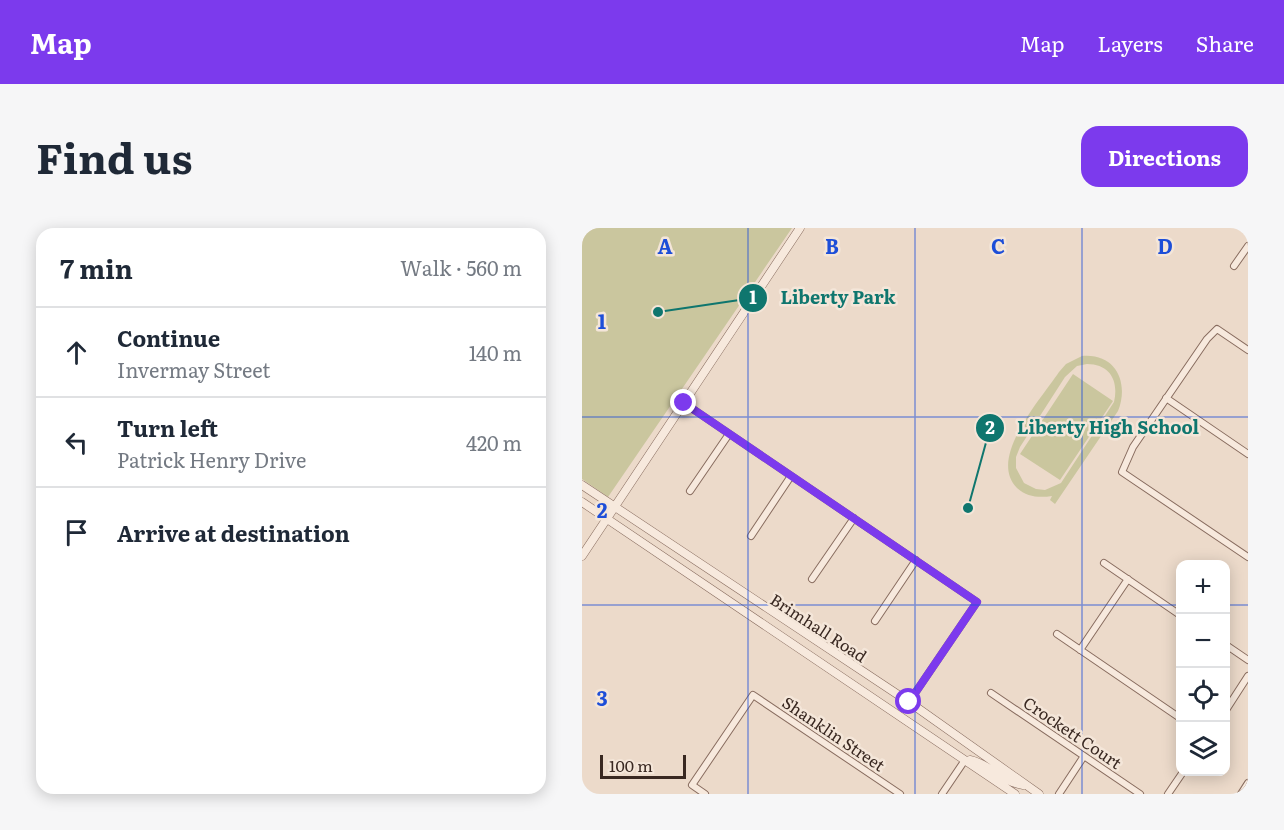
<!DOCTYPE html>
<meta charset="utf-8">
<style>
body{margin:0;font-family:Literata,serif;background:#f6f6f7;color:#1f2937}
.controls{position:absolute;right:18px;bottom:18px;display:grid;overflow:hidden;border-radius:12px;box-shadow:0 3px 15px #0003}
.controls button{width:54px;height:54px;display:grid;place-items:center;padding:0;border:0;border-bottom:2px solid #e0e1e3;background:#fff;color:#1f2937;font:30px sans-serif}
.scale{position:absolute;left:18px;bottom:15px;width:86px;box-sizing:border-box;padding-left:6px;border:3px solid #392821;border-top:0;font-size:16px;line-height:21px;white-space:nowrap;color:#392821;-webkit-text-stroke:4px #f4e6d9;paint-order:stroke}
.stop{position:absolute;width:18px;height:18px;margin:-14px;border:4px solid #7c3aed;border-radius:50%;background:#fff}
.stop.end{background:#7c3aed;border-color:#fff;box-shadow:0 2px 6px #0008}
.list{margin:0;padding:0;list-style:none}
h2{display:flex;justify-content:space-between;align-items:center;height:78px;margin:0;padding:0 24px;font-size:26px}
h2 small{font-size:20px;font-weight:400;color:#747a83}
.list li{display:grid;grid-template-columns:39px 1fr auto;gap:18px;align-items:center;box-sizing:border-box;height:90px;padding:0 24px;border-top:2px solid #e0e1e3}
.list b{display:block;font-size:22px;white-space:nowrap}
.list p{margin:0;font-size:20px;white-space:nowrap;color:#747a83}
.list em{font-size:20px;font-style:normal;color:#747a83}
.icon{flex:none;width:33px;height:33px;fill:none;stroke:currentColor;stroke-width:2;stroke-linecap:round;stroke-linejoin:round}
.map{position:relative;flex:none;width:666px;height:566px;overflow:hidden;border-radius:18px}
header{display:flex;align-items:center;gap:36px;box-sizing:border-box;height:84px;padding:0 30px;background:#7c3aed;color:#fff}
header strong{font-size:28px}
nav{display:flex;gap:33px;margin-inline-start:auto;font-size:21px}
.intro{display:flex;align-items:center;justify-content:space-between;box-sizing:border-box;height:144px;padding:0 36px}
h1{margin:0;font-size:42px}
.button{padding:15px 27px;border-radius:18px;background:#7c3aed;color:#fff;font-size:21px;font-weight:700}
main{display:flex;gap:36px;padding:0 36px}
aside{flex:1;background:#fff;border-radius:18px;box-shadow:0 3px 15px #0003}
.map>svg:first-child{display:block}
</style>
<header>
<strong>Map</strong>
<nav><a>Map</a><a>Layers</a><a>Share</a></nav>
</header>
<div class="intro"><h1>Find us</h1><a class="button">Directions</a></div>
<main>
<aside>
<h2>7 min<small>Walk · 560 m</small></h2>
<ul class="list">
<li><svg class="icon" aria-label="ahead" viewBox="0 0 24 24"><path d="M12 20V5M6 11l6-6 6 6"/></svg><div><b>Continue</b><p>Invermay Street</p></div><em>140 m</em></li>
<li><svg class="icon" aria-label="left" viewBox="0 0 24 24"><path d="M17 20v-9H6M10 6l-5 5 5 5"/></svg><div><b>Turn left</b><p>Patrick Henry Drive</p></div><em>420 m</em></li>
<li><svg class="icon" aria-label="arrive" viewBox="0 0 24 24"><path d="M6 21V4h12l-3 4 3 4H6"/></svg><div><b>Arrive at destination</b></div></li>
</ul>
</aside>
<div class="map">
<svg width="666" height="566" viewBox="0 0 666 566">
<rect width="100%" height="100%" fill="#ecdaca"/>
<path fill="#cac69e" fill-rule="evenodd" d="M0,0h210l-184,269 -26,-18z
M500,128c35,-3 47,28 36,55l-63,93 -5,-4 2,-4c-13,2 -25,1 -35,-8 -30,-30 24,-89 42,-116l7,-8zM505,136c23,0 32,17 27,38l-53,81 -16,7 -9,-1 -12,-6 -8,-15v-11l4,-10 45,-70 12,-11z
M491,146l40,27 -53,79 -40,-26z"/>
<g fill="none" stroke-linecap="round" stroke-linejoin="round">
<defs>
<path id="minor" d="M652,38l14,-20
M666,122l-31,-21 -10,10 -74,108 -11,25 126,85
M584,170l82,56
M102,175l293,199 -68,100
M108,263l39,-57
M169,308l40,-60
M522,335l76,52
M230,351l42,-61
M293,393l41,-61
M475,406l123,84
M644,417l22,15
M498,422l48,-71
M409,465l149,101
M644,482l22,-34
M123,566l-13,-9 61,-90 147,99
M360,566l23,-34
M477,566l25,-38
M586,566l15,-22
M659,566l7,-11"/>
<path id="tertiary" d="M0,257l327,217 130,92
M0,274l433,292
M0,328l218,-328
M388,532c20,4 32,22 53,25"/>
</defs>
<use href="#minor" stroke="#886c5f" stroke-width="8"/>
<use href="#tertiary" stroke="#886c5f" stroke-width="9"/>
<use href="#minor" stroke="#f7e9dd" stroke-width="6"/>
<use href="#tertiary" stroke="#f7e9dd" stroke-width="8"/>
</g>
<g fill="none" stroke-linecap="round" stroke-linejoin="round">
<path stroke="#7c3aed" stroke-width="8" d="M102,175l293,199 -68,100"/>
</g>
<path fill="none" stroke="#1d4ed8" stroke-width="1.5" stroke-opacity="0.55" d="M166,0v566M333,0v566M500,0v566M0,189h666M0,377h598M644,377h22"/>
<g text-anchor="middle" dominant-baseline="central" stroke-width="5" stroke-linejoin="round" paint-order="stroke">
<g font-size="16" fill="#392821" stroke="#f4e6d9">
<text transform="translate(237 399) rotate(33)">Brimhall Road</text>
<text transform="translate(491 504) rotate(34)">Crockett Court</text>
<text transform="translate(252 505) rotate(34)">Shanklin Street</text>
</g>
</g>
<g font-size="20" text-anchor="middle" font-weight="bold" fill="#1d4ed8" stroke="#f4e6d9" stroke-width="5" stroke-linejoin="round" paint-order="stroke">
<text x="83" y="26">A</text>
<text x="250" y="26">B</text>
<text x="416" y="26">C</text>
<text x="583" y="26">D</text>
<text x="20" y="101">1</text>
<text x="20" y="290">2</text>
<text x="20" y="478">3</text>
</g>
<path fill="none" stroke="#0f766e" stroke-width="2" d="M76 84L171 70M386 280L408 200"/>
<g fill="#0f766e" stroke="#f4e6d9" stroke-width="2">
<circle cx="76" cy="84" r="6"/>
<circle cx="386" cy="280" r="6"/>
<circle cx="171" cy="70" r="15"/>
<circle cx="408" cy="200" r="15"/>
</g>
<g font-size="18" text-anchor="middle" font-weight="bold" fill="#fff">
<text x="171" y="76">1</text>
<text x="408" y="206">2</text>
</g>
<g font-size="18" text-anchor="middle" font-weight="bold" fill="#0f766e" stroke="#f4e6d9" stroke-width="5" stroke-linejoin="round" paint-order="stroke">
<text x="256" y="76">Liberty Park</text>
<text x="526" y="206">Liberty High School</text>
</g>
</svg>
<div class="controls">
<button>+</button>
<button>−</button>
<button><svg class="icon" aria-label="locate" viewBox="0 0 24 24"><circle cx="12" cy="12" r="6"/><path d="M12 2v4M12 18v4M2 12h4M18 12h4"/></svg></button>
<button><svg class="icon" aria-label="layers" viewBox="0 0 24 24"><path d="M12 4l9 5-9 5-9-5zM3 14l9 5 9-5"/></svg></button>
</div>
<div class="scale">100 m</div>
<div class="stop" style="left:327px;top:474px"></div>
<div class="stop end" style="left:102px;top:175px"></div>
</div>
</main>
